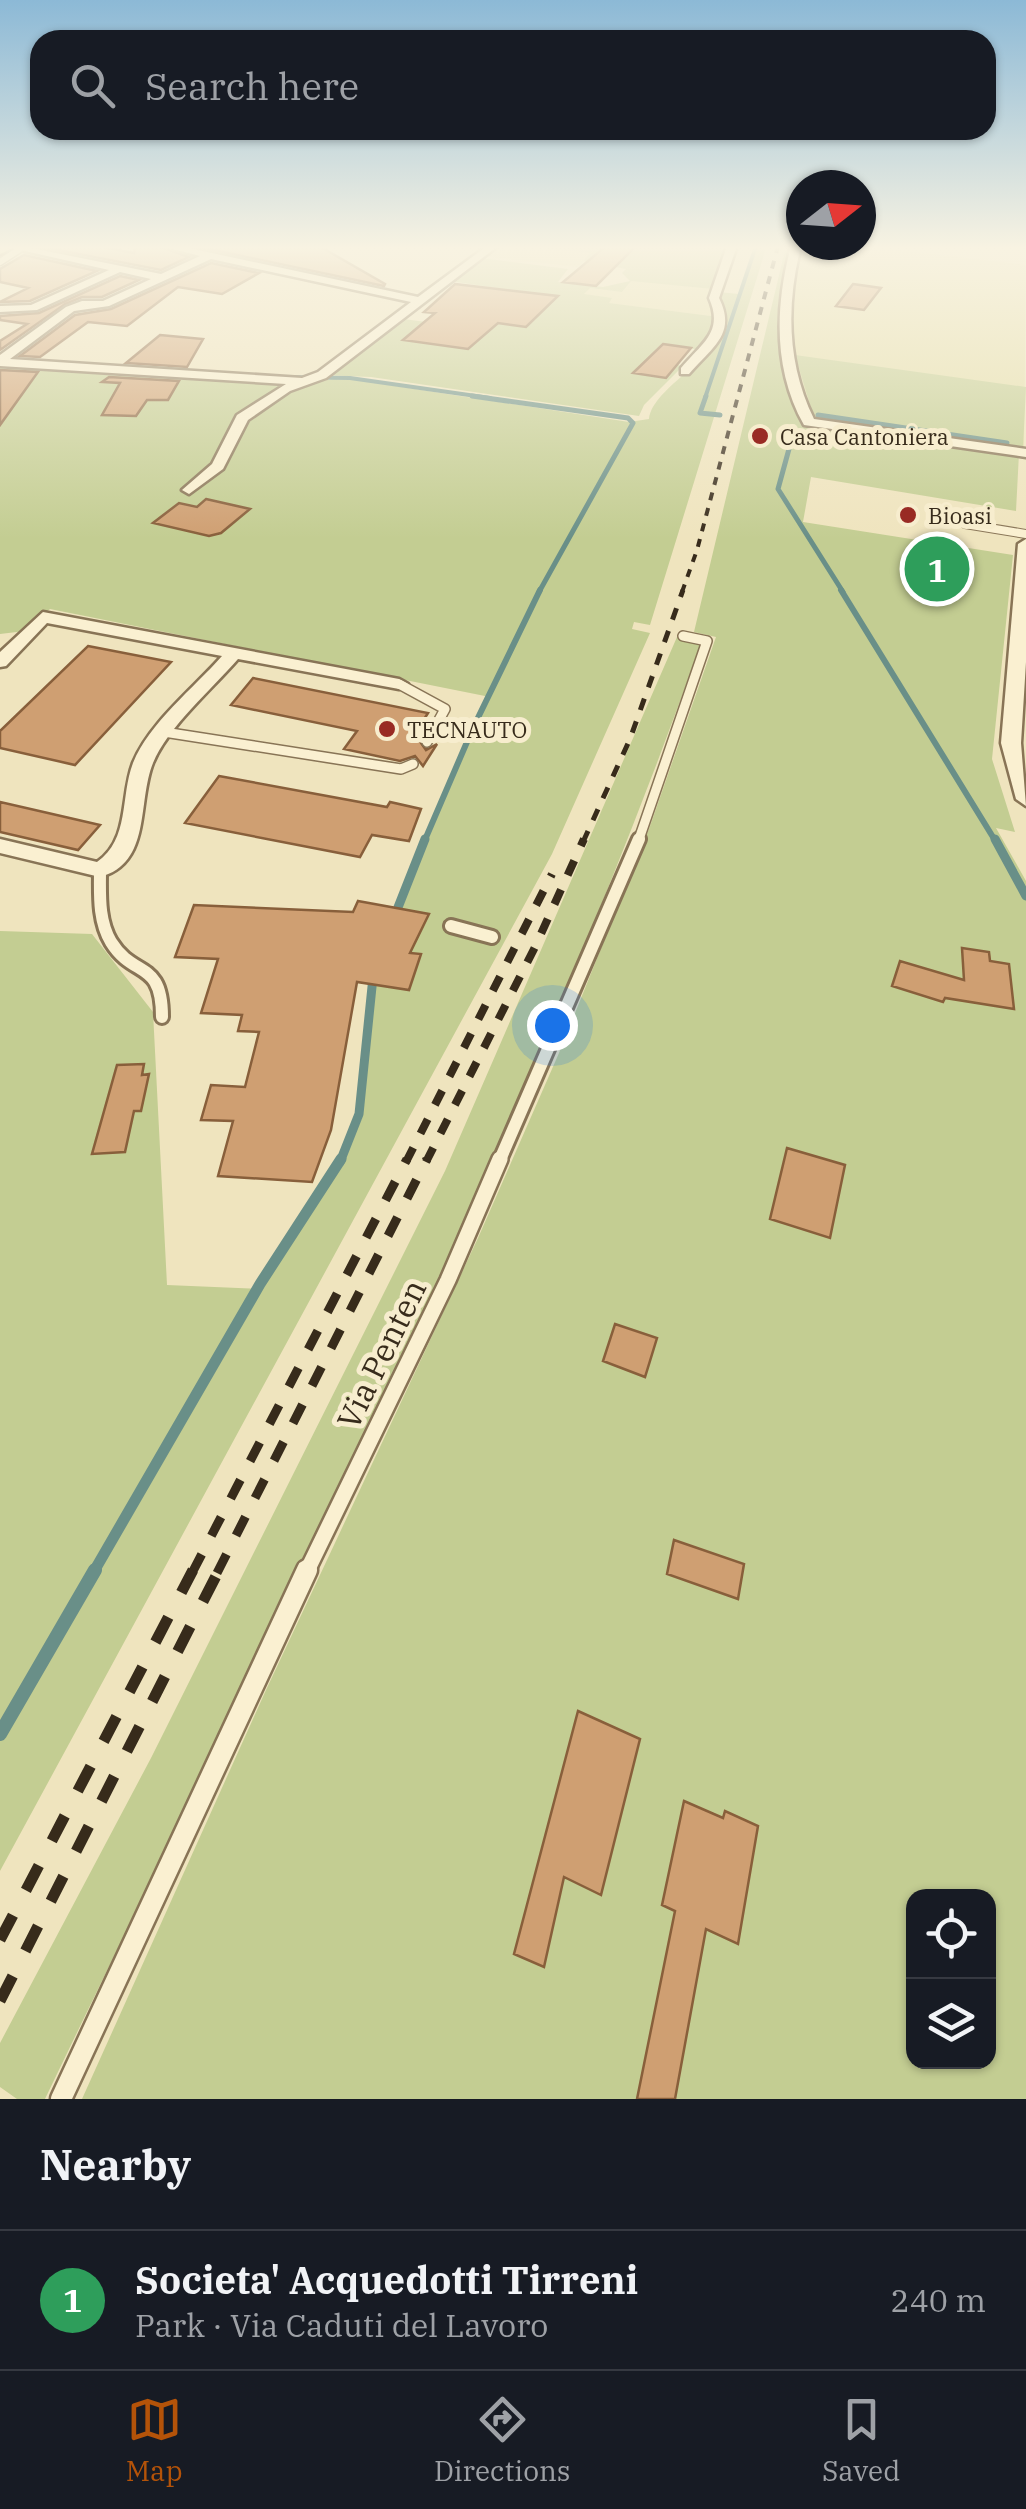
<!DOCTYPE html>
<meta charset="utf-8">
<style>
body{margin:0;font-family:"IBM Plex Serif",serif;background:#242831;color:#f1f3f6}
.controls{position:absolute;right:30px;bottom:30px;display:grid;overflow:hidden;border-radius:20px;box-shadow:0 2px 8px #0004}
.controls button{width:90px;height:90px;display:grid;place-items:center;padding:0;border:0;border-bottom:2px solid #363941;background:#171b24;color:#f1f3f6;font:50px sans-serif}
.compass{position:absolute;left:786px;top:170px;width:90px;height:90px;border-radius:50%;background:#171b24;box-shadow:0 2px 8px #0004;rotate:73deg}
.you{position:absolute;left:552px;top:1025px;width:35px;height:35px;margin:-25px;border:8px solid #fff;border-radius:50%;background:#1a73e8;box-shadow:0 0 0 15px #1a73e833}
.badge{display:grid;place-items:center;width:65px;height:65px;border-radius:50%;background:#b45309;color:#fff;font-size:32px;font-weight:700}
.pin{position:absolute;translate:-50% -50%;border:5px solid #fff;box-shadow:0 2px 10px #0006}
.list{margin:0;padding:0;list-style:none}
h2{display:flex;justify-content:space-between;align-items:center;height:130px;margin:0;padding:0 40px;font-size:42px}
h2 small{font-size:32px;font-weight:400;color:#9ea1a6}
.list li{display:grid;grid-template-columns:65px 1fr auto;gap:30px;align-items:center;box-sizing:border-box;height:140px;padding:0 40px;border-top:2px solid #363941}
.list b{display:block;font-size:38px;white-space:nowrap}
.list p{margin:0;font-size:32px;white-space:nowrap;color:#9ea1a6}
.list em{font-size:32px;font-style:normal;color:#9ea1a6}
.icon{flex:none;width:55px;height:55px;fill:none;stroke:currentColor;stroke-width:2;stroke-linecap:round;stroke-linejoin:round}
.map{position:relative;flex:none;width:1026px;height:2099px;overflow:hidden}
.search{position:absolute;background:#171b24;box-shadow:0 2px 8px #0004;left:30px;right:30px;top:30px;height:110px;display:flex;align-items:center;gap:25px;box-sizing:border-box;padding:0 35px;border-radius:30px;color:#9ea1a6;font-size:38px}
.sheet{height:270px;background:#171b24}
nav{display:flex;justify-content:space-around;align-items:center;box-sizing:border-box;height:140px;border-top:2px solid #363941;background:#171b24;font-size:28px;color:#9ea1a6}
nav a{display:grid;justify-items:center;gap:5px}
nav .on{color:#b45309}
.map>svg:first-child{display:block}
</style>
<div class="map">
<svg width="1026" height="2099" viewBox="0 0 1026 2099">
<rect width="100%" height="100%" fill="#efe4be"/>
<path fill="#e5dfab" d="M497,246h34l60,7 -13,14 -97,-11z
M798,246h66l162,19 -2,183 -200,-25 -17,-9 -18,-74z
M631,280l82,9 6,28 -111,-14 3,-4 -28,-4 6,-7 33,4z"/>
<path fill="#c3cd92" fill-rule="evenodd" d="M531,246h197l-15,43 -82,-8 -9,11 -32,-4 -6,6 28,4 -3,5 110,14 -1,8 -19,25 -28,-5 -12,11 8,7 16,3 -39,39 -5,11 -268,-39 -49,-2 73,-57 71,9 37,-38 -53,-8 30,-23 88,11 -10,13 45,5 27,-6 -8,-8 4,-4 -42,-8 6,-8z
M756,246h10l-3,12 -113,367 -16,-3 -2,7 18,4 -98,221 -552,1017v-131l92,-159 -92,155v-805l92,3 61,78 14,273 93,4 77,-116 25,-55 11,-134 69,-184 48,-103 -440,-88 -25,22 -25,3v-271l298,22 35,-6 24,1 272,42 20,-3c4,-33 72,-60 78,-101l-7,-9 -2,-17 21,2z
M786,246h8c-20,65 -15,123 17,183l208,24 -3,58 -205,-34 -8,45 210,33 -21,204 23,73 -19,-4 30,53v1218h-944l184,-409 212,-452 81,-185 90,-224 67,-192 -22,-5zM914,1896h74v166h-74z
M795,355l231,32 -3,61 -201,-25 -8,-5z
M677,637l20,4 3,5c-178,500 -426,975 -655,1453h-28l-17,-12v-44l151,-285 294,-587z"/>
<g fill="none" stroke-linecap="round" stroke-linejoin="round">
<path stroke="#698f88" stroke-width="4" d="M277,377l73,1 140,20
M705,398l51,-152"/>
<path stroke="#698f88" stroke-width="5" d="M472,396l156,22 5,5 -94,169
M706,396l-6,17 20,2
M818,415l189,28
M792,438l-14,51 65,103"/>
<path stroke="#698f88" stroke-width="6" d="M841,590l155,252
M424,842l49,-114 67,-138"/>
<path stroke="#698f88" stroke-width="9" d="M995,839l31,57
M393,920l32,-81
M340,1162l19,-48 14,-137"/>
<path stroke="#698f88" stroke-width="11" d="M93,1573l167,-289 81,-125"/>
<path stroke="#698f88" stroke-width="14" d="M0,1734l95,-164"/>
</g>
<path fill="#cf9f72" stroke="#885f3b" stroke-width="2.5" d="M38,246h60l36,7 1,-7h23l31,11 -28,13z
M195,246h124l66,38 -1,2z
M606,246h30l-40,40 -33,-4z
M24,255l73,16 -67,30 -30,1 28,-14 -28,-6v-13z
M211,263l48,10 -37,21 -44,-7 -51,39 -39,-4 -48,35 -20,-1 55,-41 36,-6z
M120,276l19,4 -37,17h-20l-17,7 -65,46v-9l27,-17 -27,-4v-4l39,-3z
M455,284l103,12 -32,31 -28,-4 -30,26 -65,-9 32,-27 -11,-1z
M853,284l28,4 -17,22 -28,-4z
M160,335l43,4 -16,28 -61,-4z
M663,344l28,4 -25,30 -33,-5z
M0,370l38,2 -38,53z
M109,377l70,4 -11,19h-21l-11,16 -34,-1 18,-32 -18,-1z
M206,499l44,10 -29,24 -12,3 -56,-13 26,-20 18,4z
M88,646l83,16 -96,103 -75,-17v-17z
M253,678l175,35 -16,25 7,2 7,10 11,-6 -14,22 -8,-10 -15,5 -56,-12 13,-18 -126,-26z
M219,776l168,31 3,-5 31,7 -12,32 -37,-6 -12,22 -175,-34z
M0,802l48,11 52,12 -22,25 -78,-18z
M358,901l71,13 -19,39 11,1 -12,36 -52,-8 -26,148 -19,52 -94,-6 15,-55 -32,-1 10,-35 34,2 14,-55 -21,-1 4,-16 -41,-2 17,-54 -43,-2 19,-52 159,7z
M962,948l27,4 1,9 19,3 5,45 -69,-11 -2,4 -51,-16 8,-25 64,19z
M144,1064l-2,11 7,-1 -8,37h-7l-9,41 -33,2 25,-89z
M787,1148l58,17 -15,73 -60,-19z
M615,1324l42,14 -12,39 -42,-16z
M674,1540l70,24 -6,35 -71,-25z
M578,1711l62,28 -39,156 -37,-18 -20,90 -30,-13z
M684,1801l39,17 2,-7 33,15 -20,118 -32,-15 -31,170h-38l38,-188 -13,-6z"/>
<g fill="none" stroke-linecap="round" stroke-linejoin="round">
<defs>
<path id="lane-far5" d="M0,262l20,-13"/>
<path id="lane-far4" d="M965,524l61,10"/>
<path id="lane-far3" d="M399,684l46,25 -18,33
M164,732l237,37 12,-5
M638,842l69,-201 -24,-5"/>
<path id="lane-far2" d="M100,870c0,24 -2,50 11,72 23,37 51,17 51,75
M451,926l41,11
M499,1162l140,-323"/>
<path id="lane-far1" d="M306,1573l142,-293 52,-121"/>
<path id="lane" d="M61,2099l246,-529"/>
<path id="street" d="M3,246h18l140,28 39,-18 -38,-10h17l239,51 69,-51h11l-172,132 -36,13 -42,29 -25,49 -34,25 -7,-4 30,-26 25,-49 49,-31 -286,-18v-11l66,-48 16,-6h21l48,-22 -31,-7 -83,38 -37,2v-6l31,-1 78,-35zM211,259l200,43 -93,70 -16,6 -292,-19 64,-48 35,-5z
M727,246h10l-18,52c18,36 -7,49 -30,76h-8v-6c21,-25 43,-36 28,-70z
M791,246h10c-15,59 -14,118 13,173l212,30v8l-222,-32c-31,-55 -29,-119 -13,-179z
M1026,539v123l-5,81 5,63 -10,-7 -15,-56 17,-199z
M43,612l356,67 9,5 -9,5 -161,-30c-25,29 -71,69 -85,104 -16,39 -1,100 -53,114l-100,-24v-14l97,23c33,-23 23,-65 36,-99 16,-40 61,-75 89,-107l-175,-33 -41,43 -6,1v-15z"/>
<path id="primary" d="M0,246h17l-17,8z"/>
</defs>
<use href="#lane-far5" stroke="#887456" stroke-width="9"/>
<use href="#lane-far4" stroke="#887456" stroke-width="10"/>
<use href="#lane-far3" stroke="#887456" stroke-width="12"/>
<use href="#lane-far2" stroke="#887456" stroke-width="18"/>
<use href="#lane-far1" stroke="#887456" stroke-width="20"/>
<use href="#lane" stroke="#887456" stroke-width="25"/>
<use href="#street" stroke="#887456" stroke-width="5"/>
<use href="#primary" stroke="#55412b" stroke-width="5"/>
<use href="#lane-far5" stroke="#faf0d1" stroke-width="6"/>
<use href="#lane-far4" stroke="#faf0d1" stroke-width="8"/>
<use href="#lane-far3" stroke="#faf0d1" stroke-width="9"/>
<use href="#lane-far2" stroke="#faf0d1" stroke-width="12"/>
<use href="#lane-far1" stroke="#faf0d1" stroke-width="15"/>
<use href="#lane" stroke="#faf0d1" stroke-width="20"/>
<use href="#street" fill="#faf0d1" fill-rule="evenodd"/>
<use href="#primary" fill="#f5dd93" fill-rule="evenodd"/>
<path stroke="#372b1b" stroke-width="4" stroke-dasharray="8 8" stroke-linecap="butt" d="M682,592l15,-42 81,-304"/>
<path stroke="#372b1b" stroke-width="5" stroke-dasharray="12 12" stroke-linecap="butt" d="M583,842l47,-103 53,-149"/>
<path stroke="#372b1b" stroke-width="8" stroke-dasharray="16 16" stroke-linecap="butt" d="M406,1162l146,-288
M426,1162l109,-215 49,-108"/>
<path stroke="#372b1b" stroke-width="9" stroke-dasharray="21 21" stroke-linecap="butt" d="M192,1573l215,-414
M217,1573l210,-414"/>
<path stroke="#372b1b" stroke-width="11" stroke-dasharray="28 28" stroke-linecap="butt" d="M0,1940l193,-370
M0,2001l219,-431"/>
</g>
<linearGradient id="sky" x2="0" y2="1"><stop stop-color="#8cb9d6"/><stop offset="0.46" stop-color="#f8f3e2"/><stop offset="1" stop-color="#f8f3e2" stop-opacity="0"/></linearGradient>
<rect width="1026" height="539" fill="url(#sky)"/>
<g fill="#992b24" stroke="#f7edce" stroke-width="4">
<circle cx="760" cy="436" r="10"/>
<circle cx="908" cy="515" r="10"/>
<circle cx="387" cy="729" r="10"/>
</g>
<g text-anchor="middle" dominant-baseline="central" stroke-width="10" stroke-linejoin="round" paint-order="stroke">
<g font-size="22" fill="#372b1b" stroke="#f7edce" text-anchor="start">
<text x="780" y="436">Casa Cantoniera</text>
<text x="928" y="515">Bioasi</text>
<text x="407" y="729">TECNAUTO</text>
</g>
<g font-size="32" fill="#372b1b" stroke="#f7edce">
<text transform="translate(381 1354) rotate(-64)">Via Penten</text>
</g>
</g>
</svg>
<div class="controls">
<button><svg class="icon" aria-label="locate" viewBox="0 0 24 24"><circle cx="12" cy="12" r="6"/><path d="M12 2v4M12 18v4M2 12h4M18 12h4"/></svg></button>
<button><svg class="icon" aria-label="layers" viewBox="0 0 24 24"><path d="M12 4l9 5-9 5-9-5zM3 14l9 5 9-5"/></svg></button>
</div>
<svg class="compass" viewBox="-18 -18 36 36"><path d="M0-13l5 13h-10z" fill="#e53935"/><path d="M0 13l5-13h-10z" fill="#9ea1a6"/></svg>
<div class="you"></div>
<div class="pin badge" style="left:937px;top:569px;background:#2e9e5b">1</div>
<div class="search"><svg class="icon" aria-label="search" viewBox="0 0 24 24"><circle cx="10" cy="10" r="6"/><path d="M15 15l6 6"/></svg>Search here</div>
</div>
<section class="sheet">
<h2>Nearby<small></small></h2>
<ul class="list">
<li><span class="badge" style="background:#2e9e5b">1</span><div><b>Societa' Acquedotti Tirreni</b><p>Park · Via Caduti del Lavoro</p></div><em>240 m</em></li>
</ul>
</section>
<nav>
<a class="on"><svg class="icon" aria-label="map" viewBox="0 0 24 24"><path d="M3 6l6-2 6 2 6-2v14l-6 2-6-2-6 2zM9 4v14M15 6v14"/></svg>Map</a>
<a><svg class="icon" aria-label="directions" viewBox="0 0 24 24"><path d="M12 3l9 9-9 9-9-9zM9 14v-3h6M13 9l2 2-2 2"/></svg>Directions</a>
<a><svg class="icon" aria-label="saved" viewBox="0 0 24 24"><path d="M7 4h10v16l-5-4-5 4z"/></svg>Saved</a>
</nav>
